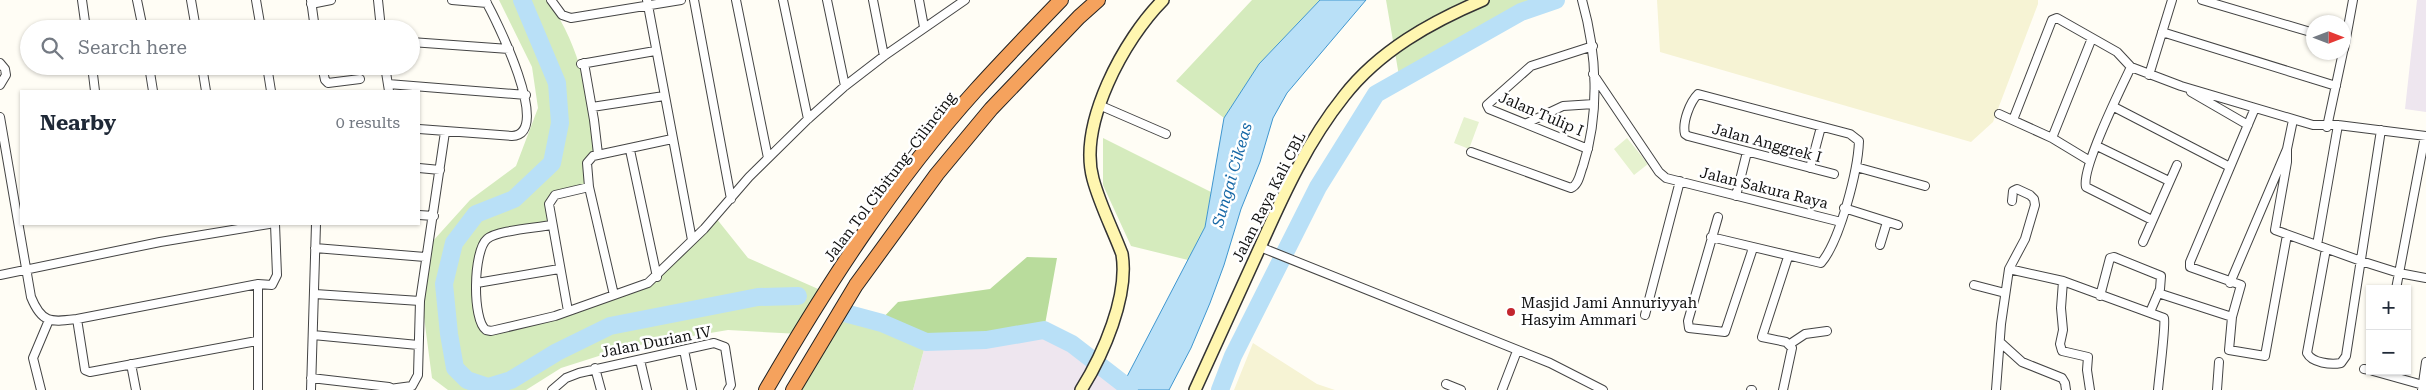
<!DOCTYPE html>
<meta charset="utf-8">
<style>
body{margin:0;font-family:"Roboto Serif",serif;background:#f6f6f7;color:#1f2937}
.controls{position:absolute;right:15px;bottom:15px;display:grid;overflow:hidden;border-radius:0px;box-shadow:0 1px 4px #0004}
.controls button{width:45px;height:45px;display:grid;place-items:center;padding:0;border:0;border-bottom:1px solid #e0e1e3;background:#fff;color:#1f2937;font:25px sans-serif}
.compass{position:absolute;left:2306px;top:15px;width:45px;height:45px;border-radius:50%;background:#fff;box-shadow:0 1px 4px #0004;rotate:90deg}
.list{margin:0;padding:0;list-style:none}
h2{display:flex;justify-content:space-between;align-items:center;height:65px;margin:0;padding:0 20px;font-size:21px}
h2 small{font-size:16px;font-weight:400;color:#747a83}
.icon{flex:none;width:28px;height:28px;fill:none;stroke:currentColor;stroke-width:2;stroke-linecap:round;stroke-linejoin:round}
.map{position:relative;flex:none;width:2426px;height:390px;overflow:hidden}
.search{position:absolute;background:#fff;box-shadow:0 1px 4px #0004;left:20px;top:20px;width:400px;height:55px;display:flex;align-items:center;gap:12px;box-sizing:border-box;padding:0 18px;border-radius:28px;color:#747a83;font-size:19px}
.panel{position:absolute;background:#fff;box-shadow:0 1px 4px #0004;left:20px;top:90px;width:400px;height:135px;border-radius:0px}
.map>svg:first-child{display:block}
</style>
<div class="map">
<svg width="2426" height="390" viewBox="0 0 2426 390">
<rect width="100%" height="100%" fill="#fffdf5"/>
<path fill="#eee6ef" d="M2417,0h9v112l-21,-3z
M1044,330l30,16 49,38 -3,6h-207l13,-48 60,-2z"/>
<path fill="#f6f3d4" d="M1657,0h381v4l-45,118 -22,20 -311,-90z
M1253,343l64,41 18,6h-101z"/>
<path fill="#d5ebbd" d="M499,0h49c35,51 39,96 50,154l-8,3 -1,30 -36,10 -2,28 -62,12 -9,12 -2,64 13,18 146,-42 79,-71 32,40 77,34 -25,42 -72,-4 -101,17 -66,21 -35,22h-78l-16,-12 -10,-76 10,-60 38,-42 46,-34 22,-58 -6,-41z
M1252,0h68l-61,64 -35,54 -48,-37z
M1386,0h167l-88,34 -66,42z
M1103,138l108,54 -6,35 -17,33 -57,-14 -28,-61z
M841,312l38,10 47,20 -13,48h-119z"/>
<path fill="#b9dc9c" d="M1027,257l30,1 -13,72 -58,10 -60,2 -47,-20 19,-20 92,-13z"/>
<path fill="#e6f2cf" d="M1464,117l15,5 -10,27 -15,-6z
M1627,138l21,26 -14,11 -20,-26z"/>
<path fill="#b9e0f7" stroke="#3f96cf" d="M1320,0h46l-79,93 -14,25 -13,44 -19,47 -17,56 -14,38 -19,45 -22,42h-49l85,-163 19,-109 35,-54z"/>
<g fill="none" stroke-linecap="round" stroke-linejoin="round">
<path stroke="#b9e0f7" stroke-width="18" d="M522,0l35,83 3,40 -8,40 -38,36 -38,15 -22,29 -10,41 5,50 6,34 12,12 21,7 23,-7 46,-28 53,-26 148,-29 40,-1
M841,312l41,11 44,19 60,-2 58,-10 28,14 57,44
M1220,390l13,-34 85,-169 58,-93 145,-82 35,-12"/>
<defs>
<path id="street" d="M82,0l4,29
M137,0l6,29
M191,0l5,29
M256,0l5,29
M311,0l4,29
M378,0l3,29
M452,0l35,3
M551,0l11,15 9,3 110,-18
M647,0l45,240
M694,0l37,199
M736,0l32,158
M783,0l25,119
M827,0l18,86
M873,0l11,56
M919,0l5,27
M2202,0l112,33
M311,4l20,-4
M2162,32l174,54
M411,42l98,7
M2344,49l9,-49
M0,63l5,6 1,6 -6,10
M584,63l10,57 4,34
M581,64l74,-13
M92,66l3,25
M149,66l4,25
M202,66l4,25
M267,66l4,25
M322,66l3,14 3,3 32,-4
M385,66l4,25
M2131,67c-10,21 -50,102 -45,120l66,33
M1593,74l66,98 7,6 175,44
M2149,75l23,-75
M388,84l138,11
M2191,92l57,33
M1099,105l67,29
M592,107l72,-11
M2114,107l116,60
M2255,108l-65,154v5l51,18 -9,32 -3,33 36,6 22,-121
M1999,114l53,24 38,23
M0,117l31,180c11,27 20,25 46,22l8,51 5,2 167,-31
M2013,120l39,-100 5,-2 60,34 14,15 50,19 132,39h25l88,11
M1527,123l36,-17 31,-2
M2327,127l16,-75
M419,129l93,7c42,-1 -17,-119 -27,-136
M2052,138l40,-100
M2097,146l72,35
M1588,149l-99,-40 -2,-4 44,-39 62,-20
M2287,149v13l-12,68 86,31 38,12 27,5
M630,150l27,127
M1471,152l100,36c8,-3 9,-15 12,-22 17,-53 14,-113 -1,-166
M1856,167l69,19
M419,168l21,2
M1810,168l11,-41
M1736,196l11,-44
M1844,208l54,17
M419,215l15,1
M1718,217l-30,104 1,7 36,4 28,-84
M551,225c-14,3 -54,5 -64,14 -14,12 -15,81 -1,91l5,1 64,-15 93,-33 56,-54 45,-52 59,-58 37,-33 39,-30 81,-56
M1711,237l110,26c19,-22 37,-93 38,-122l-9,-7 -152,-40c-8,8 -16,28 -13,40l3,2 146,38
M2143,242l34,-77
M1880,245l7,-23
M2317,245l21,-120
M1260,247l290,116 53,27
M315,248l110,9
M2326,249l-19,104c5,10 24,12 34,10l5,-7 35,-226
M2009,269l54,12 101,37c2,7 -5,59 -6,72
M0,275l160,-33 109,-18
M2063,281l-2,27 2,22 -3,14 2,7 26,6 -1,13 3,20
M477,283l82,-14
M2230,283l57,-134 6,-29
M258,284v106
M1974,285l31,8
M2396,289l29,-153
M2158,293l74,24
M315,294l105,7
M614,295l-25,-108 -2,-24 6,-7 79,-17
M2100,296l10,-38 4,-1 47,19 -1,13 -10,23
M568,311l-19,-107 6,-9 34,-8
M1645,315l35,-134
M77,319l181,-35 14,1 5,-10 -2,-51
M313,335l105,10
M2001,343l21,19 40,16 3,5 1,7
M1790,344l15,-10 22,-3
M684,350l8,40
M640,360l7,30
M131,364l5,26
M595,368l6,22
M2364,369l6,1
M2373,371l50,14
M311,378l78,9
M1446,384l15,6
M41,390l-8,-32 16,-38
M311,390l5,-166
M382,390l30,-4 6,-11 2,-74 25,-169
M552,390l14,-12 13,-5 135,-30 11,4 6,38 -3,5
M1502,390l15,-39
M1751,390h1
M1783,390l9,-42 -6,-6 -24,-5 26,-80
M1996,390l5,-66 8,-55 16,-30 10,-34 -1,-6 -4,-4 -13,-6 -4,2 -1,10
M2217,390l2,-28
M2422,390l4,-28"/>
<path id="secondary" d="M1081,390c22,-35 48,-94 41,-136 -9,-24 -22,-49 -29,-75 -15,-55 31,-140 70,-179
M1195,390c22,-49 44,-97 66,-145 23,-52 47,-104 83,-149 35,-45 87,-74 139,-96"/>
<path id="highway" d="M766,390c61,-105 128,-209 209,-299 28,-31 57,-61 86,-91
M793,390l63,-105 81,-111 54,-65 88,-92 19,-17"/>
</defs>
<use href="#street" stroke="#444" stroke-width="10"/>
<use href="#secondary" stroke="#333" stroke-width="14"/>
<use href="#highway" stroke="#222" stroke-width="16"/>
<use href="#street" stroke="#fff" stroke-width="8"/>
<use href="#secondary" stroke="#fff6b0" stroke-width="11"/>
<use href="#highway" stroke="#f5a25d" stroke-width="14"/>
</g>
<circle fill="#c4262e" stroke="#fff" stroke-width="2" cx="1511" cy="312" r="5"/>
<g text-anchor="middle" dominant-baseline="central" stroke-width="5" stroke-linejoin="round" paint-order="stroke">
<g font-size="15" fill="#111" stroke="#fff">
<text transform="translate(1541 114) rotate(23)">Jalan Tulip I</text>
<text transform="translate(1767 143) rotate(15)">Jalan Anggrek I</text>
<text transform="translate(890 177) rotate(-53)">Jalan Tol Cibitung–Cilincing</text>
<text transform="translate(1764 188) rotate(14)">Jalan Sakura Raya</text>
<text transform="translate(1269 197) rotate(-63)">Jalan Raya Kali CBL</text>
<text transform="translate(656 342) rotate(-11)">Jalan Durian IV</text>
</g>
<g font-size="15" fill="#111" stroke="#fff" text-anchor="start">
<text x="1521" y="303">Masjid Jami Annuriyyah<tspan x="1521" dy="17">Hasyim Ammari</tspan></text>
</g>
<g font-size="16" font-style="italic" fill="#1768a6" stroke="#fff">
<text transform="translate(1232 175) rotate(-74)">Sungai Cikeas</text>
</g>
</g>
</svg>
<div class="controls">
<button>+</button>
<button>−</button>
</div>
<svg class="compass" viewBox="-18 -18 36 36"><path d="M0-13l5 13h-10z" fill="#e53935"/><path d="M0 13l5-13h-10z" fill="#747a83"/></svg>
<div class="search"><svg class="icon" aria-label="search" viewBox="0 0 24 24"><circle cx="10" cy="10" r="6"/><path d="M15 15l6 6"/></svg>Search here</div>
<section class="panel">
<h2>Nearby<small>0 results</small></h2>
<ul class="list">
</ul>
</section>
</div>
